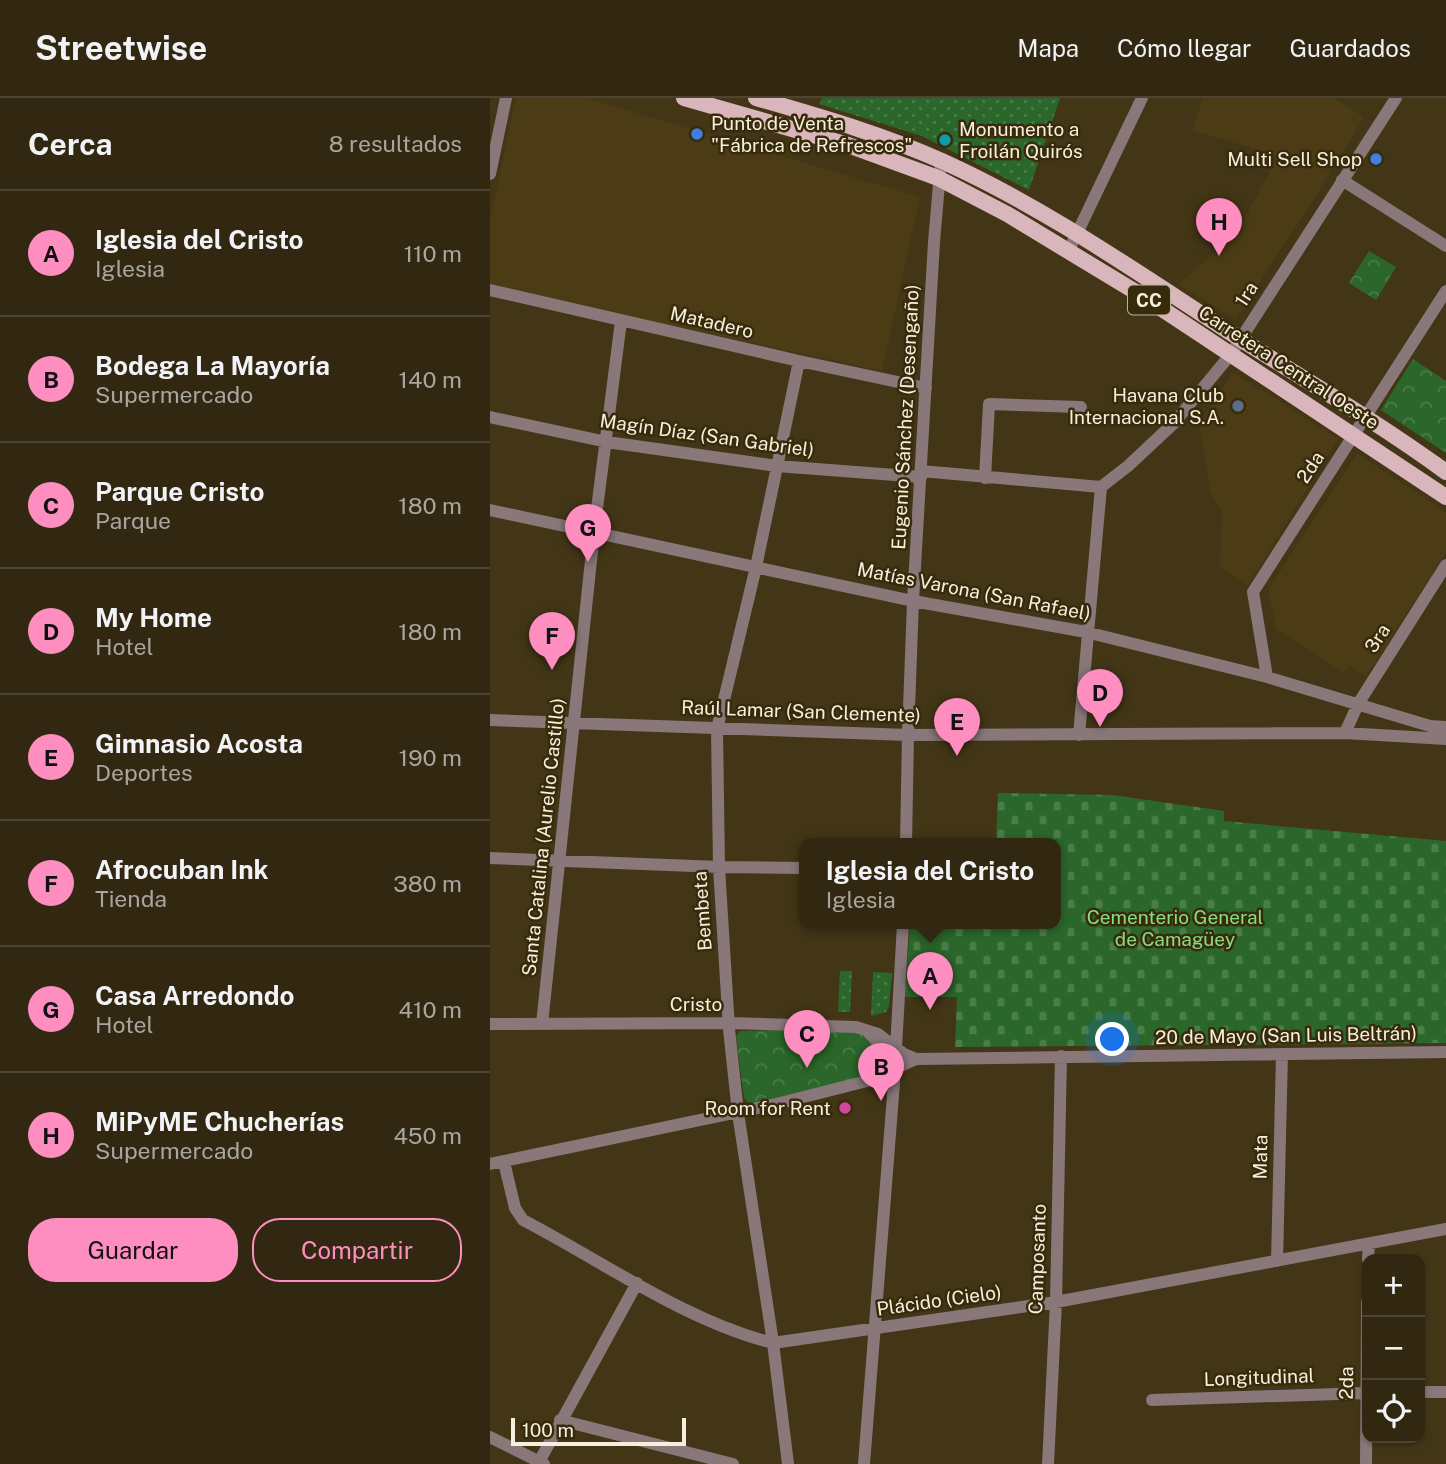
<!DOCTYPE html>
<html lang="es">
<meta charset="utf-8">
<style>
body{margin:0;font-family:"Public Sans",sans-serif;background:#3d341f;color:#f1f3f6}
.controls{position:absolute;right:21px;bottom:21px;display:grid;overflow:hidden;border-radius:14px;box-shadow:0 2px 5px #0004}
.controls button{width:63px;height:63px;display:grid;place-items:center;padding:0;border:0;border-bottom:2px solid #4d4431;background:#322811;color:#f1f3f6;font:35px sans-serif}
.scale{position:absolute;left:21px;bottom:18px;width:175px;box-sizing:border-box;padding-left:7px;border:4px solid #f7efdd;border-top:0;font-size:19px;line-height:24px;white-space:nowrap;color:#f7efdd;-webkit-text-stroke:5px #382b0c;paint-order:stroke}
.you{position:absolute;left:623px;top:942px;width:24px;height:24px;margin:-18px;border:5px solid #fff;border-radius:50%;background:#1a73e8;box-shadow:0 0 0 10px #1a73e833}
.badge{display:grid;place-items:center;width:46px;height:46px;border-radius:50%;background:#fd8ebf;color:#111;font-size:23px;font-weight:700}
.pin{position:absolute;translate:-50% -58px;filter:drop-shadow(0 2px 4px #0008)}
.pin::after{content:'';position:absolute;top:37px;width:24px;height:21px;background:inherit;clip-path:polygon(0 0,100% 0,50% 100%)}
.popup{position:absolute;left:309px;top:740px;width:262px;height:91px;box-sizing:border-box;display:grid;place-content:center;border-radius:14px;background:#322811;filter:drop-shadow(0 2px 5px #0005);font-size:23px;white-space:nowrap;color:#a8a69f}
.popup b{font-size:26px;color:#f1f3f6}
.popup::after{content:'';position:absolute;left:50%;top:100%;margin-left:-14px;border:14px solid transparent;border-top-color:#322811}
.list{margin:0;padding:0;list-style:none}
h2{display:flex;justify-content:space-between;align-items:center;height:91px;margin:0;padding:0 28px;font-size:30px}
h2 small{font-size:23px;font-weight:400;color:#a8a69f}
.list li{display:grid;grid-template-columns:46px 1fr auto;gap:21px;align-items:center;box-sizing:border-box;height:126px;padding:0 28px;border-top:2px solid #4d4431}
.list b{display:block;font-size:26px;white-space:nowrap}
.list p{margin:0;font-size:23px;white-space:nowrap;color:#a8a69f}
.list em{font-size:23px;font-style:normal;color:#a8a69f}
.actions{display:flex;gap:14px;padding:21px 28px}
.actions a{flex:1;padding:16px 0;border:2px solid #fd8ebf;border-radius:28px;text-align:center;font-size:24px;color:#fd8ebf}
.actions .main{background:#fd8ebf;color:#111}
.icon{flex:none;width:38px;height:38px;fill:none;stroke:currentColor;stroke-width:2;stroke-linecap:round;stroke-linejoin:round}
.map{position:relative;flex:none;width:956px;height:1366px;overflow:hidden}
header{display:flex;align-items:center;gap:42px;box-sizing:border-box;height:98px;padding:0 35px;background:#322811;border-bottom:2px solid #4d4431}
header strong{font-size:33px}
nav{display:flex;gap:38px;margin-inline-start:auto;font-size:24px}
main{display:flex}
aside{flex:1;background:#322811}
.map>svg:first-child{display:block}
</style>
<header>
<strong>Streetwise</strong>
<nav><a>Mapa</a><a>Cómo llegar</a><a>Guardados</a></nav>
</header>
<main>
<aside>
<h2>Cerca<small>8 resultados</small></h2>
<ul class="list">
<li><span class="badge">A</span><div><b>Iglesia del Cristo</b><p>Iglesia</p></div><em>110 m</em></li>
<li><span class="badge">B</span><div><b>Bodega La Mayoría</b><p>Supermercado</p></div><em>140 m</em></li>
<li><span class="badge">C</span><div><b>Parque Cristo</b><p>Parque</p></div><em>180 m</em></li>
<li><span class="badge">D</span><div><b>My Home</b><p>Hotel</p></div><em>180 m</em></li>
<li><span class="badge">E</span><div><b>Gimnasio Acosta</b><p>Deportes</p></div><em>190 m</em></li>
<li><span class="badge">F</span><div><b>Afrocuban Ink</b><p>Tienda</p></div><em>380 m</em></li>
<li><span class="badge">G</span><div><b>Casa Arredondo</b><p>Hotel</p></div><em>410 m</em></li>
<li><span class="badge">H</span><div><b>MiPyME Chucherías</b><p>Supermercado</p></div><em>450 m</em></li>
</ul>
<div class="actions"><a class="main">Guardar</a><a>Compartir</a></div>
</aside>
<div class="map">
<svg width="956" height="1366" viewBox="0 0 956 1366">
<defs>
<pattern id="grass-dots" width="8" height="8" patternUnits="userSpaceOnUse" patternTransform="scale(1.75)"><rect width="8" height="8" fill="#2b672a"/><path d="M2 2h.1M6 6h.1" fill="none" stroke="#4a7d48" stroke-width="1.8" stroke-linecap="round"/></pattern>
<pattern id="forest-crowns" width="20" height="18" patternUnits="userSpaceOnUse" patternTransform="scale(1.75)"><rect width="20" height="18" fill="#2b672a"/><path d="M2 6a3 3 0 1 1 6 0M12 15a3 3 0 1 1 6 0" fill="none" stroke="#4a7d48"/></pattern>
<pattern id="cemetery-stones" width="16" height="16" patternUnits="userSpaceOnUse" patternTransform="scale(1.75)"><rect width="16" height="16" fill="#2b672a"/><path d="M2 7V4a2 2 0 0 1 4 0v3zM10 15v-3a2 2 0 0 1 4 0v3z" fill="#4a7d48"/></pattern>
</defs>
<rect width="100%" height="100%" fill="#433617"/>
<path fill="#4c3c15" d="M26,0h70l334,99 -38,174 -392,-85v-67z
M713,0h131l30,19 -46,75 -82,127 -58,-34 60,-54 40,-75 -86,-26z
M743,274l105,67 -90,146 -28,-17 2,-57 -12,-19 -11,-67z
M867,356l89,58v41l-80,123 -16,-10 -6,7 -68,-44 -8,-39z"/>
<path fill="url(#grass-dots)" d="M332,0h238l-31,92 -107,-54 -103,-32z
M350,873h12l-2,41h-12z
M383,874l19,1 -3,33 -3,6 -15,4z"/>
<path fill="url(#forest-crowns)" d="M879,153l27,16 -20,33 -27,-17z
M923,261l33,22v72l-65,-43z
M250,933c20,0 111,-4 123,2 19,10 14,29 4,43l-117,28 -6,-6 -8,-62z"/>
<path fill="url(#cemetery-stones)" d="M508,695l115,2 111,16v10l222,20v202l-491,4 2,-50h-52l5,-73h146v-80h-60z"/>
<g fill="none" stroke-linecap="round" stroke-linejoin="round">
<path stroke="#89777a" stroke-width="12" d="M0,76l16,-76
M852,82l104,66
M579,152l73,-152
M0,192l309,71 127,27
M0,319l117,25 170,24 144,11
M431,373l180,16
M495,380l4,-74 92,3
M611,389l27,-21 46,-43 57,-69 165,-256
M0,412l423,91 173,31 181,45 163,49 16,1
M777,579l-14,-85 193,-301
M0,622l418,15 437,-2 101,6
M855,635l13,-29 88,-139
M589,637l22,-248
M416,746l2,-109 5,-134 21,-359 7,-81
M0,760l229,9 85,1
M0,926l239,-1 127,4 22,7 26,20 12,5
M52,926l52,-492 27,-211
M379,935c14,12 18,32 3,44
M14,1064l11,46 8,12c79,41 164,102 250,123l283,-41 390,-73
M0,1066l286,-60 91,-23 49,-22 530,-7
M878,1161l1,-15
M787,1163l5,-207
M930,1294h26
M662,1302l215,-7
M70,1322l173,44
M0,1339l54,27
M49,1364l98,-179
M298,1366l-15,-121 -35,-230 -9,-84 -10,-162 -2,-138 39,-162 43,-206
M374,1366l30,-381 9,-159
M558,1366l8,-162 5,-246
M876,1366l1,-162"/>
<path stroke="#d9b5bc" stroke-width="16" d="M194,0l164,47 90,33 69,36 137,83 302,200
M266,0c62,18 126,36 186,63 104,47 199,114 295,176 70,44 142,86 209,135"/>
</g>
<g fill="#3f7fe0" stroke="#382b0c" stroke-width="2.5">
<circle cx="207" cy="36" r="7"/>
<circle cx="886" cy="61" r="7"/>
</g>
<circle fill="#0f9aa8" stroke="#382b0c" stroke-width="2.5" cx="455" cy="42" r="7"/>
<circle fill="#5c6f8a" stroke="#382b0c" stroke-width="2.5" cx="748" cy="308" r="7"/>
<circle fill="#d1479c" stroke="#382b0c" stroke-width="2.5" cx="355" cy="1010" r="7"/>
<g text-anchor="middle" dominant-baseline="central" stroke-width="5" stroke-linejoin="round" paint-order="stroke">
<rect fill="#382b0c" stroke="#beb49e" stroke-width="2" x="638" y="187.5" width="42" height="29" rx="5"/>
<g font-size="18" font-weight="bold" fill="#f7efdd">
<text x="659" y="202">CC</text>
</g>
<g font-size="19" fill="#f7efdd" stroke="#382b0c" text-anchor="end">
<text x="221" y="25" text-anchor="start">Punto de Venta<tspan x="221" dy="22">"Fábrica de Refrescos"</tspan></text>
<text x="469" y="31" text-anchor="start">Monumento a<tspan x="469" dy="22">Froilán Quirós</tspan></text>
<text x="872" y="61">Multi Sell Shop</text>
<text x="734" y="297">Havana Club<tspan x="734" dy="22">Internacional S.A.</tspan></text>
<text x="341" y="1010">Room for Rent</text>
</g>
<g font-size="19" fill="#f7efdd" stroke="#382b0c">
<text transform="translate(756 196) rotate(-57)">1ra</text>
<text transform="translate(222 224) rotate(13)">Matadero</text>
<text transform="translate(799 269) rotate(33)">Carretera Central Oeste</text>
<text transform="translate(415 319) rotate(-87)">Eugenio Sánchez (Desengaño)</text>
<text transform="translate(217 337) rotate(8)">Magín Díaz (San Gabriel)</text>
<text transform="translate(820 369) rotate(-57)">2da</text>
<text transform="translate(484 493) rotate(11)">Matías Varona (San Rafael)</text>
<text transform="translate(887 540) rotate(-57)">3ra</text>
<text transform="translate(311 613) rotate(2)">Raúl Lamar (San Clemente)</text>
<text transform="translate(53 739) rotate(-84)">Santa Catalina (Aurelio Castillo)</text>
<text transform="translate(212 813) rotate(-94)">Bembeta</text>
<text x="206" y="906">Cristo</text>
<text transform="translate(796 937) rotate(-1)">20 de Mayo (San Luis Beltrán)</text>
<text transform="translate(770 1059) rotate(-89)">Mata</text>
<text transform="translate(547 1161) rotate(-88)">Camposanto</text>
<text transform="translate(449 1202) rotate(-8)">Plácido (Cielo)</text>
<text transform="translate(769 1279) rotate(-2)">Longitudinal</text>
<text transform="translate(856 1285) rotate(-89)">2da</text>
</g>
<g font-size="19" fill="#84df81" stroke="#382b0c">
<text x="685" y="819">Cementerio General<tspan x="685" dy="22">de Camagüey</tspan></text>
</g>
</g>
</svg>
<div class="controls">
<button>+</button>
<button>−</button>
<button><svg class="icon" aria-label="locate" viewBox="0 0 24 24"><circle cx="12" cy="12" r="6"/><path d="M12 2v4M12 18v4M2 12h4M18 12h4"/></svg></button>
</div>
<div class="scale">100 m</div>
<div class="you"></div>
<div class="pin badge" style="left:440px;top:912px">A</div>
<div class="popup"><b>Iglesia del Cristo</b>Iglesia</div>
<div class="pin badge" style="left:391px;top:1003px">B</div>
<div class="pin badge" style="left:317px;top:970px">C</div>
<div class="pin badge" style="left:610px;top:629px">D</div>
<div class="pin badge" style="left:467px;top:658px">E</div>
<div class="pin badge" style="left:62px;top:572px">F</div>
<div class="pin badge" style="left:98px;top:464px">G</div>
<div class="pin badge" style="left:729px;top:158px">H</div>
</div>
</main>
